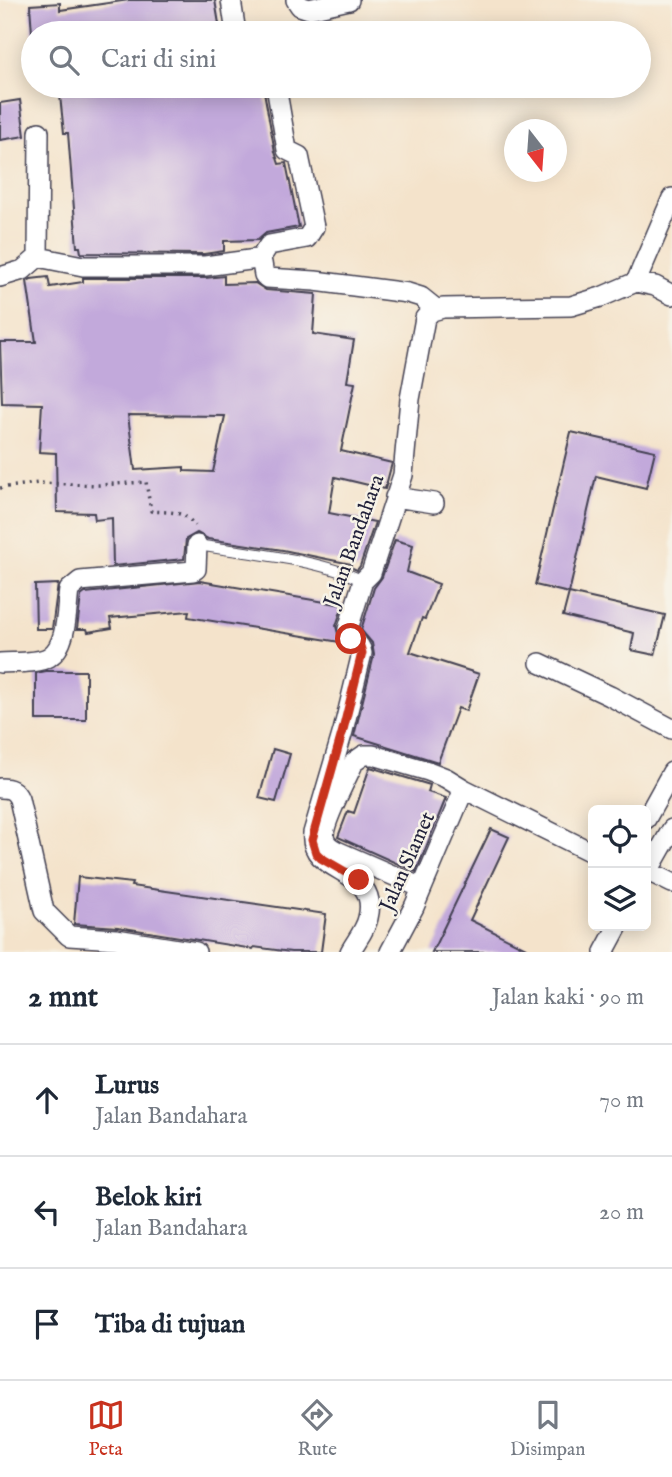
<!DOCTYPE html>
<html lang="id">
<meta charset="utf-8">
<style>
body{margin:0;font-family:"IM FELL English",serif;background:#f6f6f7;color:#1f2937}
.controls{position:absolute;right:21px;bottom:21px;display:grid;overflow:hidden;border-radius:10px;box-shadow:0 4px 18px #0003}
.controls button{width:63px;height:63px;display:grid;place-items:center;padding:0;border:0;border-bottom:2px solid #e0e1e3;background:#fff;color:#1f2937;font:35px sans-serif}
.compass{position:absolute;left:504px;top:119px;width:63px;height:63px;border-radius:50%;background:#fff;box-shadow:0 4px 18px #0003;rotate:163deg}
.stop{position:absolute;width:21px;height:21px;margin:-16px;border:5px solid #c8321e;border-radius:50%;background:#fff}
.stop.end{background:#c8321e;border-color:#fff;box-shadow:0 2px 7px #0008}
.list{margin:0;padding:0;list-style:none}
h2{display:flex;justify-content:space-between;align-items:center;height:91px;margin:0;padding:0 28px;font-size:30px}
h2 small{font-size:23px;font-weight:400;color:#747a83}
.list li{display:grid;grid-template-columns:46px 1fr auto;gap:21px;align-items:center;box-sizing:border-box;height:112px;padding:0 28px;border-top:2px solid #e0e1e3}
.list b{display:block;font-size:26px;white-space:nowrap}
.list p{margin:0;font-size:23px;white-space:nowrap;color:#747a83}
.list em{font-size:23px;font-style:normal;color:#747a83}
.icon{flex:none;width:38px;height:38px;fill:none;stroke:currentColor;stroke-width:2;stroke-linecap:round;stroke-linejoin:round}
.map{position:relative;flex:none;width:672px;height:952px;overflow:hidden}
.search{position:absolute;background:#fff;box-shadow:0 4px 18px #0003;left:21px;right:21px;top:21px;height:77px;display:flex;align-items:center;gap:18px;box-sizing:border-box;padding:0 24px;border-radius:38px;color:#747a83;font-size:26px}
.sheet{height:427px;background:#fff}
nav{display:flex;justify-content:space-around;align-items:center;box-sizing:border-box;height:98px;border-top:2px solid #e0e1e3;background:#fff;font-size:19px;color:#747a83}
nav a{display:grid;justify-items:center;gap:4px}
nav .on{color:#c8321e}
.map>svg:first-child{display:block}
</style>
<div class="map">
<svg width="672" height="952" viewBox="0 0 672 952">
<rect width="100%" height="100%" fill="#f7f3e8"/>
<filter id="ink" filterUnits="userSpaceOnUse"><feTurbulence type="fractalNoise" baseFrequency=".0143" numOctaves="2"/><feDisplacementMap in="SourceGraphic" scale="14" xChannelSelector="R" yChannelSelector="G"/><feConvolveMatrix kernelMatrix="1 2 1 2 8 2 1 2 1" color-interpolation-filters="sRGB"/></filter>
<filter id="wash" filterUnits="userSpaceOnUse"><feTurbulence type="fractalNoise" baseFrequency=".00686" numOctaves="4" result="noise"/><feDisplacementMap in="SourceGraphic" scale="28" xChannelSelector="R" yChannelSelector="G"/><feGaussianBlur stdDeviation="1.57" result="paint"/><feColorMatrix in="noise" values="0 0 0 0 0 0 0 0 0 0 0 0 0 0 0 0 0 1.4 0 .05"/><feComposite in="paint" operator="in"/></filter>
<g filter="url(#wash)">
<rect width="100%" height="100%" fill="#f4e3cb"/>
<g id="blocks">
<path fill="#c2a9db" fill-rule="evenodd" d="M129,0h86l4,24 -14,2 1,7h-174l-2,-28 30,-2v7z
M59,86h204l12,66 4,12 7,-1 13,64 -33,6 -8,7 -34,1v10l-20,3 -123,-1 -1,-6h-3l-9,-114h-4z
M20,100l5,36 -25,4v-37z
M224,276v8l31,-1 11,7 50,4 -3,40 41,6 -7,42 8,1 -14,68 51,12 -7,26 -50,-12 -6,36 46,9 -15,44 -3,4 -7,-3 1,-3 -68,-14 -75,-11 -11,-6 -11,6 -2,20 -71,7 -1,-48 -17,2 -1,-7 -37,-1 -1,-59 -17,-1 3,-48 -40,-1 -2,-61h36l-9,-61 4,-2 17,-2 2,10 33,-5v-4h122zM128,415l97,1 -12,56 -29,-1v-4l-49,3z
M571,432l84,19 -9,37 -50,-12 -27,117 -34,-8z
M395,540l18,5 -6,27 32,12 -14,35 -3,-1 -12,34 69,22 -13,37 -8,-3 -20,54 -84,-26 20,-81 -2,-12 -11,-13 13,-42 8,-11z
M200,581l143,24 -7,21 4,16 -152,-25 1,-6 -79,7 2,10 -24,4 -1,-3h-10l4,-33 4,-3z
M58,584l-6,45h-16l-1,-44z
M569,593l96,22 -10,40 -24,-5 3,-17 -71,-17z
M46,671h40v49h-50v-47z
M273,749l17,5 -14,48 -17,-4z
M370,767l60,18 -2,7 18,6 -30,74 -78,-35 10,-26 6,2z
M491,829l18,8 -39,83 64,32h-102z
M78,877l54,6 -1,3 195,28 -5,38h-30l-37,-5 -1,2 -135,-22 -44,-3z"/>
</g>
</g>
<g filter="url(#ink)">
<use href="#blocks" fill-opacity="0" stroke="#423f51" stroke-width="2"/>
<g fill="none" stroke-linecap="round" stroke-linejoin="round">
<defs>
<path id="lane" d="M197,545c49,8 123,14 166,36"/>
<path id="street" d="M231,0l5,33
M296,0l4,6 9,3 40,-9
M38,257l45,9h122l52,-7 5,4 2,12 3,3 48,3 93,12 13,4 15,12
M259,260l10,-15 38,-7 7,-11 -15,-71 -12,-6 -11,-64
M0,277l23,-7 15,-13 1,-125
M636,282l36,-84
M395,497l39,6
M0,663c14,-1 37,1 49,-6 19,-12 17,-47 20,-67l11,-9 113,-10 3,-2 1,-24
M540,663l70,33 62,33
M0,788c10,0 15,2 19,11l25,112 25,25 47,3 80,13
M646,819l26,-47
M648,871l24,12
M646,875l26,-46
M422,888l-85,-37c-5,-3 -10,-5 -12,-11 -5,-13 23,-64 29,-78l10,-7h9l55,16 18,7 18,11 129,64
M350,952c6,-11 16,-23 18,-34 13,-52 -60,-42 -55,-85l30,-102 19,-78c-1,-11 -14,-13 -14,-24l15,-48 8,-8 32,-98 7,-76 15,-81 7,-7 11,-3 128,-2 30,-9 35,-15 19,4 17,9
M390,952l24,-45 50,-118
M604,952l14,-26"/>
</defs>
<use href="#lane" stroke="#423f51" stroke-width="12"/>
<use href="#street" stroke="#423f51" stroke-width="22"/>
<path stroke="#423f51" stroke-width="3.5" stroke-dasharray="2 5" stroke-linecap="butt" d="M0,488l38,-5 61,2 47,-3 5,29c18,2 32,-2 44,15"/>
<use href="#lane" stroke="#fff" stroke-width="10"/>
<use href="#street" stroke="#fff" stroke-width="19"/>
</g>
</g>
<g fill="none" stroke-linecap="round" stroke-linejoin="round" filter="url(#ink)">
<path stroke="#c8321e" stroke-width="9" d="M351,639l9,7 2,7 -19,77 -31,110 4,13 5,5 38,22"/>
</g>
<g text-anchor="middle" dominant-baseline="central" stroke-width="5" stroke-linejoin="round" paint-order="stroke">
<g font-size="21" fill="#22223b" stroke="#f7f3e8">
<text transform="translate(355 541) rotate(-70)">Jalan Bandahara</text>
<text transform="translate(408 862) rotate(-66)">Jalan Slamet</text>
</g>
</g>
</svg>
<div class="controls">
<button><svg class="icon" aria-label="locate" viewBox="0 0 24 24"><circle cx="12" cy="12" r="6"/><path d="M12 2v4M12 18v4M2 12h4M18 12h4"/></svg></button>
<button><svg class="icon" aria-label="layers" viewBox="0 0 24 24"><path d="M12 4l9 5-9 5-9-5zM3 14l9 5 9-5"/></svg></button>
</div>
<svg class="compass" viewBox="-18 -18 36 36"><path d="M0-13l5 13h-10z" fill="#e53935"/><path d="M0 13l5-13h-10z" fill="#747a83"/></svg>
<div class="stop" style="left:351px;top:639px"></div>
<div class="stop end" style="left:359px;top:880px"></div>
<div class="search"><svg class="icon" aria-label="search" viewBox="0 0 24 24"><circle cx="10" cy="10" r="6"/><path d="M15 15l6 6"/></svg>Cari di sini</div>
</div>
<section class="sheet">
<h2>2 mnt<small>Jalan kaki · 90 m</small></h2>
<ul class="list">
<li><svg class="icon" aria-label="ahead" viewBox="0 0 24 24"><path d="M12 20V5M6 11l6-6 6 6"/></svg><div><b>Lurus</b><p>Jalan Bandahara</p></div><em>70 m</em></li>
<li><svg class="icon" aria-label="left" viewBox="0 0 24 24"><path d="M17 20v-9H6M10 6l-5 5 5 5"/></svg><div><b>Belok kiri</b><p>Jalan Bandahara</p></div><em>20 m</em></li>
<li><svg class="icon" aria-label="arrive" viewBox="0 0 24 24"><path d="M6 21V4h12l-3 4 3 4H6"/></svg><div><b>Tiba di tujuan</b></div></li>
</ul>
</section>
<nav>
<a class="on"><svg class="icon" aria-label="map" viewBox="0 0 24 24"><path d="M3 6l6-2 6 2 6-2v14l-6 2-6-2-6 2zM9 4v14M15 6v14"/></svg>Peta</a>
<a><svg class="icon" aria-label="directions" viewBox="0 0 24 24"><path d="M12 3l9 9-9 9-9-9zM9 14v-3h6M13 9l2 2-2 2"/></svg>Rute</a>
<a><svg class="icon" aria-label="saved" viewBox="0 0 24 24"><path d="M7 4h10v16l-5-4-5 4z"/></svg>Disimpan</a>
</nav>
